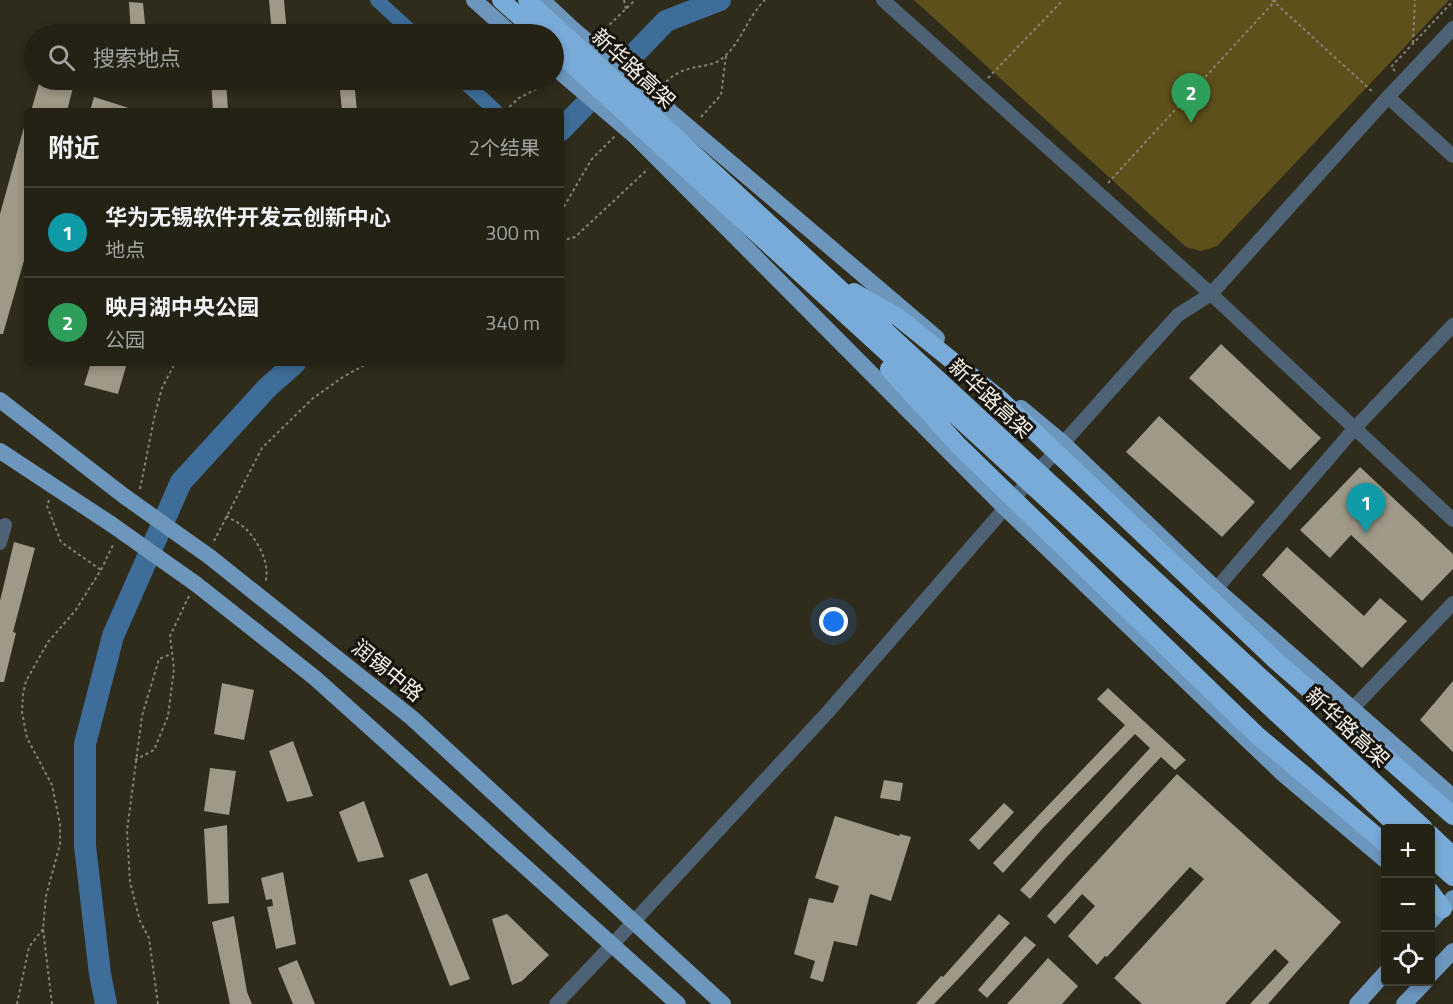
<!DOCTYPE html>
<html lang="zh">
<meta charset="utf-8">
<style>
body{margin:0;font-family:"Titillium Web","Noto Sans SC",sans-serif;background:#2c291e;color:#f1f3f6}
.controls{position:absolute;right:18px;bottom:18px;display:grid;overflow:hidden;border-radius:6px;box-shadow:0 3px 9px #0003}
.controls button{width:54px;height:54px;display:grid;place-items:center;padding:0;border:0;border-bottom:2px solid #413e34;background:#242115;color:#f1f3f6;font:30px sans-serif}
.you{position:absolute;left:834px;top:622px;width:21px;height:21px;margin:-15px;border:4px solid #fff;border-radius:50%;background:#1a73e8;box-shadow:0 0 0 9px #1a73e833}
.badge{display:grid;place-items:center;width:39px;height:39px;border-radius:50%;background:#7dbef9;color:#fff;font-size:20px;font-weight:700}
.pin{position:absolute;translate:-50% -50px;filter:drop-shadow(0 2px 3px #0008)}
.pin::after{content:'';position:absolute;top:32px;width:21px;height:18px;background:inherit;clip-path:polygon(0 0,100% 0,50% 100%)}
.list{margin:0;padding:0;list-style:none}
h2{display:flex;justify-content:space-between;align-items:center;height:78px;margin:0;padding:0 24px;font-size:26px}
h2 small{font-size:20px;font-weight:400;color:#a3a3a0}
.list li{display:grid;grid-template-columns:39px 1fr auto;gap:18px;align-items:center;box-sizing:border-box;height:90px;padding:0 24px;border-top:2px solid #413e34}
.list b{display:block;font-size:22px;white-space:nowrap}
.list p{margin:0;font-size:20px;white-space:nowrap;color:#a3a3a0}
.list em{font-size:20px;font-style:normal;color:#a3a3a0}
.icon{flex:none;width:33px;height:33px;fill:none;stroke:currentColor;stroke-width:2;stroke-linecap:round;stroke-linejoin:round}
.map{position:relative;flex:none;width:1453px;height:1004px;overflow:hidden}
.search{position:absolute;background:#242115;box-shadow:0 3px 9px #0003;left:24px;top:24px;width:540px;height:66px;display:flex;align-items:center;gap:15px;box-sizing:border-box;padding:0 21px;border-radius:33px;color:#a3a3a0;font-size:22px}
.panel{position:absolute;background:#242115;box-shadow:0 3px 9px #0003;left:24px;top:108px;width:540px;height:258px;border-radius:6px}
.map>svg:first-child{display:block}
</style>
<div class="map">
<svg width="1453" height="1004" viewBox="0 0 1453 1004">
<rect width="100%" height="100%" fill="#302c1c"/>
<path fill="#5e501a" d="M914,0h535l-232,246 -16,5 -15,-4z"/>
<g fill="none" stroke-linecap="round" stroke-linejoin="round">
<path stroke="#3d6d98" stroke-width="14" d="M377,0l37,34
M462,80l34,31"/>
<path stroke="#3d6d98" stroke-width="22" d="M561,130l105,-109 54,-21
M106,1004l-6,-30 -15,-128v-102l28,-108 68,-154 86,-94 28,-25"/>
</g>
<path fill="#9f9987" d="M269,0h15l3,34h-15z
M129,2l14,1 3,31h-15z
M40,80h35l-8,31h-36z
M211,80h15l2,31h-15z
M339,80h15l3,31h-15z
M94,97l38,12v2h-42z
M24,127l3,1v122l-24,84h-3v-120z
M1221,344l100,94 -31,32 -101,-92z
M91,363h36l-9,31 -34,-9z
M1159,416l96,86 -33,35 -96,-85z
M1360,467l93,87v15l-31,32 -71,-66 -21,23 -30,-28z
M14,542l21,6 -22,84 3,1 -12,49h-4v-81z
M1287,547l77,69 16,-18 27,23 -45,47 -100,-93z
M1453,681v71l-33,-32z
M222,683l32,7 -10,50 -30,-6z
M1108,688l78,72 -11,10 -14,-13 -97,103 -34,39 -10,-9 130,-142 -15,-14 -92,94 -40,45 -10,-10 132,-138 -28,-26z
M293,741l20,55 -26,6 -18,-51z
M210,768l26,3 -7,44 -25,-4z
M1177,774l164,148 -73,82h-18l39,-42 -14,-13 -50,55h-83l-28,-26 90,-99 -14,-12 -83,90 -2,-1 -8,9 -29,-29 27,-30 -13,-12 -27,30 -8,-8z
M884,780l19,3 -3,18 -20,-3z
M364,801l20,56 -26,5 -19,-50z
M1004,803l10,9 -35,38 -10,-10z
M835,816l64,20 1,-2 11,3 -20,64 -21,-7 -13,52 -23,-5 -11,41 -13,-4 5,-17 -21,-7 15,-56 24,5 6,-17 -24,-8z
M227,825l2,78 -21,1 -4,-75z
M283,872l13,72 -20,5 -9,-42 6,-1 -1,-7 -6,1 -5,-22z
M427,873l43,106 -20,7 -41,-106z
M507,914l42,41 -27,26 -10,4 -20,-66z
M999,914l11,9 -49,53 -27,28h-18l25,-28 2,1z
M234,916l13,76 5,12h-22l-18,-82z
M1025,936l11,9 -49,53 -9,-8z
M1048,958l30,28 -16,18h-55z
M297,960l18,44h-22l-15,-36z"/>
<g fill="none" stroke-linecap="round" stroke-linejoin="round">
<path stroke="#868275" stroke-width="2" stroke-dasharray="3 3" stroke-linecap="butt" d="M624,0l2,9
M1272,0l102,93
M601,33l34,-33
M1413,43l2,-43
M1395,71l-4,-4 62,-66
M988,78l75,-78
M662,86c6,-7 14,-13 23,-16 14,-5 28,-3 39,-13 18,-16 24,-41 41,-57
M505,111l14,-13 31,-16
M701,117l20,-22 5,-39
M1108,183l168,-183
M561,212l30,-52 24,-24
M561,241l14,-4 73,-68
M140,489l15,-75 7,-26 13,-25
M49,500l-2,6 14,36 40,28
M226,516c7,4 15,8 21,14 12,13 24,35 18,53
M214,541l48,-93 50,-49 31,-22 25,-14
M135,760l19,-10 14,-34 6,-47 -4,-33 19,-40
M17,1004l12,-57 14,-18
M52,1004l-9,-75 3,-33 14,-52v-20l-8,-39 -25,-47 -5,-26 1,-18 3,-13 22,-39 27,-31 26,-41 13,-27
M158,1004l-9,-66 -9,-17 -10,-39 -3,-51 15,-115 17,-57 12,-5"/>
<path stroke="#4e6275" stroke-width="14" d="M1453,28l-65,69 -177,197 242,226
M1388,97l65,59
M0,543l5,-18
M1216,589l138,-160 99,-104
M1353,708l100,-105
M556,1004l56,-59 216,-233 177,-204 136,-152 37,-41 33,-21 -328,-294"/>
<path stroke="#6d96bd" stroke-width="16" d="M474,0l38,34
M542,0l31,29
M664,106l273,232
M637,138l368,370 279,267 102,86
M0,400l124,96
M1021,408l42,35 153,146 237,208
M0,451l111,73
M210,557l202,161 311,286
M196,584l119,94 363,326
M1430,922l23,-24
M1430,975l23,-24
M1357,1004l29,-32
M1404,1004l21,-22"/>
<path stroke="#79abd9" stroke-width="18" d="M501,0l38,34
M1274,659l179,157
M1231,710l26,25 129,109
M1430,834l23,22
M1430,857l23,20
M1430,891l13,18"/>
<path stroke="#6d96bd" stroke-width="16" d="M573,29l91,77
M554,67l83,71
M124,496l86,61
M111,524l85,60"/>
<path stroke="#79abd9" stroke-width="18" d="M527,0l897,828
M554,48l518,474 327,306
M854,292l45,26 101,81 274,260
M889,369l69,76 273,265"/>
</g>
<g text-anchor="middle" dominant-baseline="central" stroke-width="6" stroke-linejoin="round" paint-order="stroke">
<g font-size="21" fill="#f4f2e7" stroke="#16140d">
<text transform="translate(634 68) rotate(43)">新华路高架</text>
<text transform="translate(991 398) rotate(43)">新华路高架</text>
<text transform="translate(388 670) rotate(39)">润锡中路</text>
<text transform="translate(1348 727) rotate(43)">新华路高架</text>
</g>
</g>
</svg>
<div class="controls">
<button>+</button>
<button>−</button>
<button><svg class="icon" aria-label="locate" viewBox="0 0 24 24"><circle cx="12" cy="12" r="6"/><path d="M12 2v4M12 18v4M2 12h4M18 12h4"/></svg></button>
</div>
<div class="you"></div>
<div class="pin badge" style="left:1366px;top:533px;background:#0f9aa8">1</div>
<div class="pin badge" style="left:1191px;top:123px;background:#2e9e5b">2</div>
<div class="search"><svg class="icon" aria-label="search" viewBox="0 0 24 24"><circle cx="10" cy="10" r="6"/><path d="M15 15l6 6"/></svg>搜索地点</div>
<section class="panel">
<h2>附近<small>2个结果</small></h2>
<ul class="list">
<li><span class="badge" style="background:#0f9aa8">1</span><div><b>华为无锡软件开发云创新中心</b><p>地点</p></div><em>300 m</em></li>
<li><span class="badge" style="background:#2e9e5b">2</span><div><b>映月湖中央公园</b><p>公园</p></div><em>340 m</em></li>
</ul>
</section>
</div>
